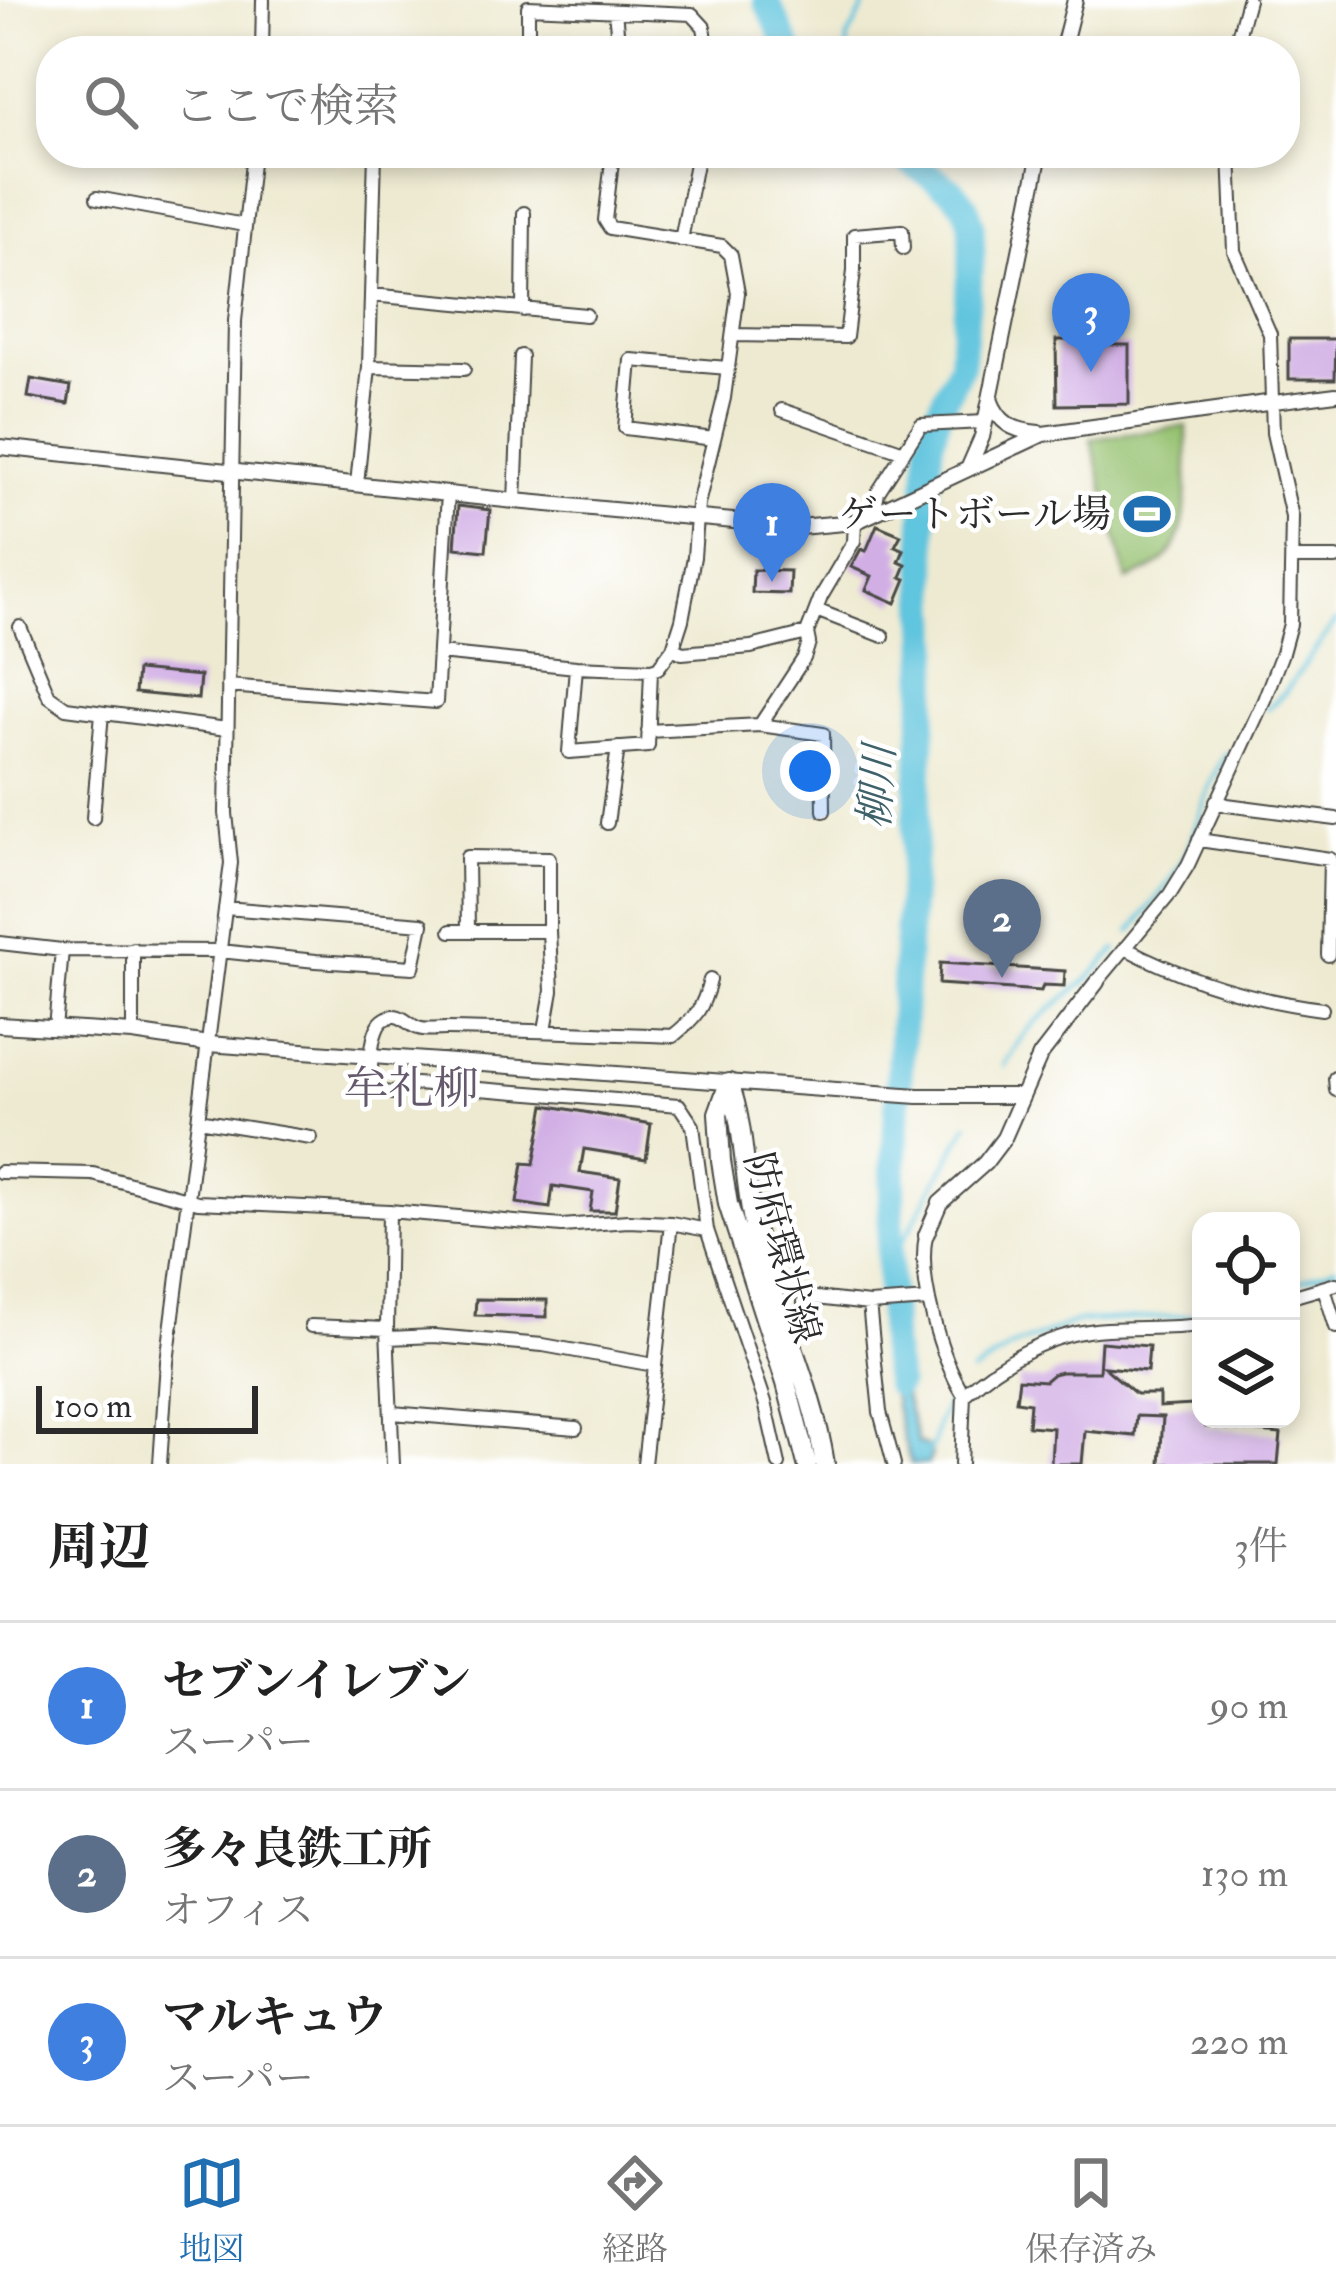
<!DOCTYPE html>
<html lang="ja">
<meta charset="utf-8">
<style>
body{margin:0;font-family:"IM FELL Double Pica","Noto Serif JP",serif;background:#f6f6f6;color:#222}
.controls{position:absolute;right:36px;bottom:36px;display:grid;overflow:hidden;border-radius:24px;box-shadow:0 6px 18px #0003}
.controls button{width:108px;height:108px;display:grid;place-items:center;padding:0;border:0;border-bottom:3px solid #e0e0e0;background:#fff;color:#222;font:60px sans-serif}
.scale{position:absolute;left:36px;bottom:30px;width:222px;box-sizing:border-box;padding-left:12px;border:6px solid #2b2b2b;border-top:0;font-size:33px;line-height:42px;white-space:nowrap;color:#2b2b2b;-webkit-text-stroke:9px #fff;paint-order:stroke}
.you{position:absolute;left:810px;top:771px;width:42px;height:42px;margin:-30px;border:9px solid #fff;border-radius:50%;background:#1a73e8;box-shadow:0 0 0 18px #1a73e833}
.badge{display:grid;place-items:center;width:78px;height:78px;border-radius:50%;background:#1f6fb2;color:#fff;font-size:39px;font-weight:700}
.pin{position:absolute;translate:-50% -99px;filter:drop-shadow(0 3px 6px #0008)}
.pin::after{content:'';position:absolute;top:63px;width:42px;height:36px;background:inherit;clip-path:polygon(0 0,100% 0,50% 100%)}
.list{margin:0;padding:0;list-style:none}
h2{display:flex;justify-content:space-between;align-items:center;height:156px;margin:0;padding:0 48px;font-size:51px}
h2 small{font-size:39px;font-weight:400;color:#767676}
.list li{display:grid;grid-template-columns:78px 1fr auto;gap:36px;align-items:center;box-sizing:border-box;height:168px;padding:0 48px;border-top:3px solid #e0e0e0}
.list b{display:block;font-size:45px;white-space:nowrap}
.list p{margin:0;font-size:39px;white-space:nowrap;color:#767676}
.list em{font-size:39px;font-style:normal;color:#767676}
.icon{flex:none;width:66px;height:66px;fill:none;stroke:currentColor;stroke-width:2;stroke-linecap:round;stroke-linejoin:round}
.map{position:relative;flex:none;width:1336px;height:1464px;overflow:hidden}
.search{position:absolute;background:#fff;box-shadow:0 6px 18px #0003;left:36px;right:36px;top:36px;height:132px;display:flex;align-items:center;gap:30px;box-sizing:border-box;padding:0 42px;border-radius:48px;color:#767676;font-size:45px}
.sheet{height:660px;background:#fff}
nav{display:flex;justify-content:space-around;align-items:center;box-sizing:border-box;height:168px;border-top:3px solid #e0e0e0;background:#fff;font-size:33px;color:#767676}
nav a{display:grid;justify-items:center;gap:6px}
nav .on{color:#1f6fb2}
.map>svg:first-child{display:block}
</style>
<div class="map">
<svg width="1336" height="1464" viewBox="0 0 1336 1464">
<rect width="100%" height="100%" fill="#fff"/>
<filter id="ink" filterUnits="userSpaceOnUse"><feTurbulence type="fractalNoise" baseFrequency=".00833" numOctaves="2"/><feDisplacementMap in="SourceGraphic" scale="24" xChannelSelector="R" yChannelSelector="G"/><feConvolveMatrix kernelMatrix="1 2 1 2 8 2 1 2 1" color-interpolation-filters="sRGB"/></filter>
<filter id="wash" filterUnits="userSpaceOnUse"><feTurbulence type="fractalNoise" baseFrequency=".004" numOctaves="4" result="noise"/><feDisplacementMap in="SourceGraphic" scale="48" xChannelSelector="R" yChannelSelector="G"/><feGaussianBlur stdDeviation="2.7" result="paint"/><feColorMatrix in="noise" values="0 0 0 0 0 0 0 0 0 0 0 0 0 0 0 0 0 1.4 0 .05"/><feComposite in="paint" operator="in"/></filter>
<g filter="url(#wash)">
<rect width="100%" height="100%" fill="#eeead1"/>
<path fill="#95c16f" stroke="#60764d" stroke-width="3" d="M1187,426c-1,36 6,103 -19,130 -10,12 -27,18 -41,24l-36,-141z"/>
<path fill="#60c5de" stroke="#467884" stroke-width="3" d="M891,1348l27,95 8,3 6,9 -4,9h-17c-12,-38 -23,-75 -20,-116z"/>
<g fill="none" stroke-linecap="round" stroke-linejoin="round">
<path stroke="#60c5de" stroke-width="4.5" d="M847,51l1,-13 20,-38
M1267,709l18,-17 51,-71
M1131,932c20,-28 47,-57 59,-89 11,-31 19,-61 36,-90
M1004,1066l18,-29 11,-13 55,-45 28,-29
M889,1253l13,-10 66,-119
M1291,1284l45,-17
M972,1373l38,-25 65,-26 126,-7
M927,1453l6,-8 5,-22 12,-25"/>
<path stroke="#60c5de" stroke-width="27" d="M766,0l24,51
M897,1383l-6,-35 -2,-95 18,-312 22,-295 -5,-120 6,-80 8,-33 23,-49 11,-112 -1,-27 -5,-19 -13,-15 -56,-38"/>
</g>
<g id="blocks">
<path fill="#d1afe5" d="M1289,339h47l-1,40h-46z
M1056,340h32v5h41v59l-72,1z
M31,379l40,7 -3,18 -40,-7z
M458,506l32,4 -4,41 -31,-3z
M877,525l24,10 -6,11 9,4 -5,12 7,3 -5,12 5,2 -10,24 -30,-13 6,-14 -21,-9 10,-18 5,2z
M753,570l37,1 -1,23 -37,-1z
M137,670l63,6 -2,23 -63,-6z
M940,963l125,8 -1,15 -21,-1 -2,6 -102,-7z
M545,1105l106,19 -5,35 -62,-10 -4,23 40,6 -5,33h-25l3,-19 -40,-6 -3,22 -33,-5 6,-40 11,1z
M476,1299l71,1v17l-72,-2z
M1101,1342l48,4 -2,25 -43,-4 32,27h23v13l34,-2 8,4v10h5v8l75,7 -3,30h-118l3,-47 -26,-1 -2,20 -50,-5 -3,33h-31l2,-36 -25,-2 2,-23 -14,-2 3,-22 26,2 8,-7 8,-2h38z"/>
</g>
</g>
<g filter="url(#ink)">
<use href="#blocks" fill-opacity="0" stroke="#484844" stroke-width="3"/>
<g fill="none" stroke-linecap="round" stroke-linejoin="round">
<defs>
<path id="minor" d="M615,11l4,40
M262,51l1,-51
M528,51v-44l164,7 12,13 4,24
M1234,51l14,-51
M97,198l147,27
M681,240l17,-87
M371,295l215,20
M523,310l1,-97
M733,335l113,2 8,-66v-36l48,-4 1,17
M369,367l95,2
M1274,402l62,-8
M782,410l122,42
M714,439l-89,-11 6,-68 97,8
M357,484l12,-117 6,-214
M515,501l6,-145
M874,512l4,-20 43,-67 64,-3
M1292,558h44
M816,610l67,26
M20,627l29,69 17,12 161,21
M673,648l9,5 69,-6 56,-14 14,-36 33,-56 1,-19
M439,653l137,14 75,3
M576,667l-7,85 79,-6 3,-76 7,-2 15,-20 9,-28 12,-63 4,-53 26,-106 14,-105 -7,-38 -9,-9 -112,-18 -5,-8 8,-67
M228,686l208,16 12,-209
M760,725l63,9 1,77
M648,731l112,-6 44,-67 5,-15 -2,-10
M1216,801l11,4 109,14
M93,818l9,-105
M607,823l11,-75
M1199,840l131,19 -2,96
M451,931h98l3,60 -7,39
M468,931l-1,-74 82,1v73
M0,943l62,7 158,1 96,10 97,6 9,-43 -197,-16
M1125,948c61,32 129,52 197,61
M710,980c-7,29 -14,37 -37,56 -76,-3 -151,-6 -227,-7 -8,0 -20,2 -28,-1 -12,-4 -18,-18 -33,-9 -15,8 -17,56 -10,70l6,3 13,1 22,-9 263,21 14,21 14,104 58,172 14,62
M1097,982l73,-88 18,-29 76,-165 18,-47 8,-29 2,-107 -19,-84 -3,-99 -36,-83 -4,-98
M55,1029l7,-79
M133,1033v-84
M1335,1078l1,12
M198,1120l113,18
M0,1172l93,2 105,28 191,9 173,15 66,-5 43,2 36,7
M389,1211l-2,118 6,135
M926,1235c-9,44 15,123 38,160
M1324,1288l12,39
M1291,1297l45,-13
M804,1302l12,-4 53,6 60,-4
M869,1304l11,108 14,52
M311,1326l76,3
M388,1338l46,-2 109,9 111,20
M392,1413l184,15
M160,1464l7,-102 64,-499 -5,-50 9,-492 18,-168
M644,1464l27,-241
M961,1464l3,-69c39,-36 88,-63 143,-66 31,-2 62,0 94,-4"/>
<path id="tertiary" d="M1062,51l13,-51
M990,399l50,-246
M0,447l515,54 284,26 56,-5 188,-88 231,-32
M968,469l14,-32 8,-38c9,25 24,32 49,34
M0,1025l133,8 75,11 710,52h104
M926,1235l14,-32 45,-40 19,-25 36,-82 57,-74"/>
<path id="primary" d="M729,1083l-11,30 3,48 7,43 58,179 21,81
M729,1083c18,49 14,105 28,156 20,76 56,147 68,225"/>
</defs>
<use href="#minor" stroke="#484844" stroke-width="16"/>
<use href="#tertiary" stroke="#484844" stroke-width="18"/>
<use href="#primary" stroke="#484844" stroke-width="22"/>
<use href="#minor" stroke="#fff" stroke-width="12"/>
<use href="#tertiary" stroke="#fff" stroke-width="14"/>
<use href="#primary" stroke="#fff" stroke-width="18"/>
</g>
</g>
<defs>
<symbol id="stadium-bare" viewBox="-9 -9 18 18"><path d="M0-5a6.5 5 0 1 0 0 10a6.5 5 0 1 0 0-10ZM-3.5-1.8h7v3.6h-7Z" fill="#1f6fb2" stroke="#fff" stroke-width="2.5" paint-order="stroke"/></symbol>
</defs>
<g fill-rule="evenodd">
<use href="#stadium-bare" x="1114" y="481" width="66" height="66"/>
</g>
<g text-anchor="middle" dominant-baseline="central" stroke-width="9" stroke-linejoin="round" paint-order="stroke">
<g font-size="39" fill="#2b2b2b" stroke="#fff" text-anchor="end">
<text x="1111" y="514">ゲートボール場</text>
</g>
<g font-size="39" fill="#2b2b2b" stroke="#fff">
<text transform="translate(782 1248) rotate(75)">防府環状線</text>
</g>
<g font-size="42" font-style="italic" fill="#3e616a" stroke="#fff">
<text transform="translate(878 787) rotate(-86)">柳川</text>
</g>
<g font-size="45" fill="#65596c" stroke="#fff">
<text x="411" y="1089">牟礼柳</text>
</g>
</g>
</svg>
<div class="controls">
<button><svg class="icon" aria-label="locate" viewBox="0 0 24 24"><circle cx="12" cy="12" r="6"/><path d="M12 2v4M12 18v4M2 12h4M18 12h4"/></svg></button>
<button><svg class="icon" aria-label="layers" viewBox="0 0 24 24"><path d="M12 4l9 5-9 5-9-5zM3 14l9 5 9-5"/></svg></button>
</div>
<div class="scale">100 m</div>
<div class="you"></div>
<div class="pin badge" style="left:772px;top:582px;background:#3f7fe0">1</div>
<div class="pin badge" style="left:1002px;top:978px;background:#5c6f8a">2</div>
<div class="pin badge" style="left:1091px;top:372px;background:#3f7fe0">3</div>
<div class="search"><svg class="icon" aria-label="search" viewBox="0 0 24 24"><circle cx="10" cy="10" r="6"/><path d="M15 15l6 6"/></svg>ここで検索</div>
</div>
<section class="sheet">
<h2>周辺<small>3件</small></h2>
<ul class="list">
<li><span class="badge" style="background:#3f7fe0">1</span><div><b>セブンイレブン</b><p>スーパー</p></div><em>90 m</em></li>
<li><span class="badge" style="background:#5c6f8a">2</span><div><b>多々良鉄工所</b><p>オフィス</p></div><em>130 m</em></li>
<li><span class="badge" style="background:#3f7fe0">3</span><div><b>マルキュウ</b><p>スーパー</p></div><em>220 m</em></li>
</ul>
</section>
<nav>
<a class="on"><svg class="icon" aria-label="map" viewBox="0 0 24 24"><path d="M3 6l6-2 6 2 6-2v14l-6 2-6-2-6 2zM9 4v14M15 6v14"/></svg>地図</a>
<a><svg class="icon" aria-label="directions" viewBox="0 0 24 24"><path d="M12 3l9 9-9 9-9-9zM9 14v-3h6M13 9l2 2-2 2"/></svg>経路</a>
<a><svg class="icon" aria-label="saved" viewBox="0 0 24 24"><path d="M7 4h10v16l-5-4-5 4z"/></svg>保存済み</a>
</nav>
